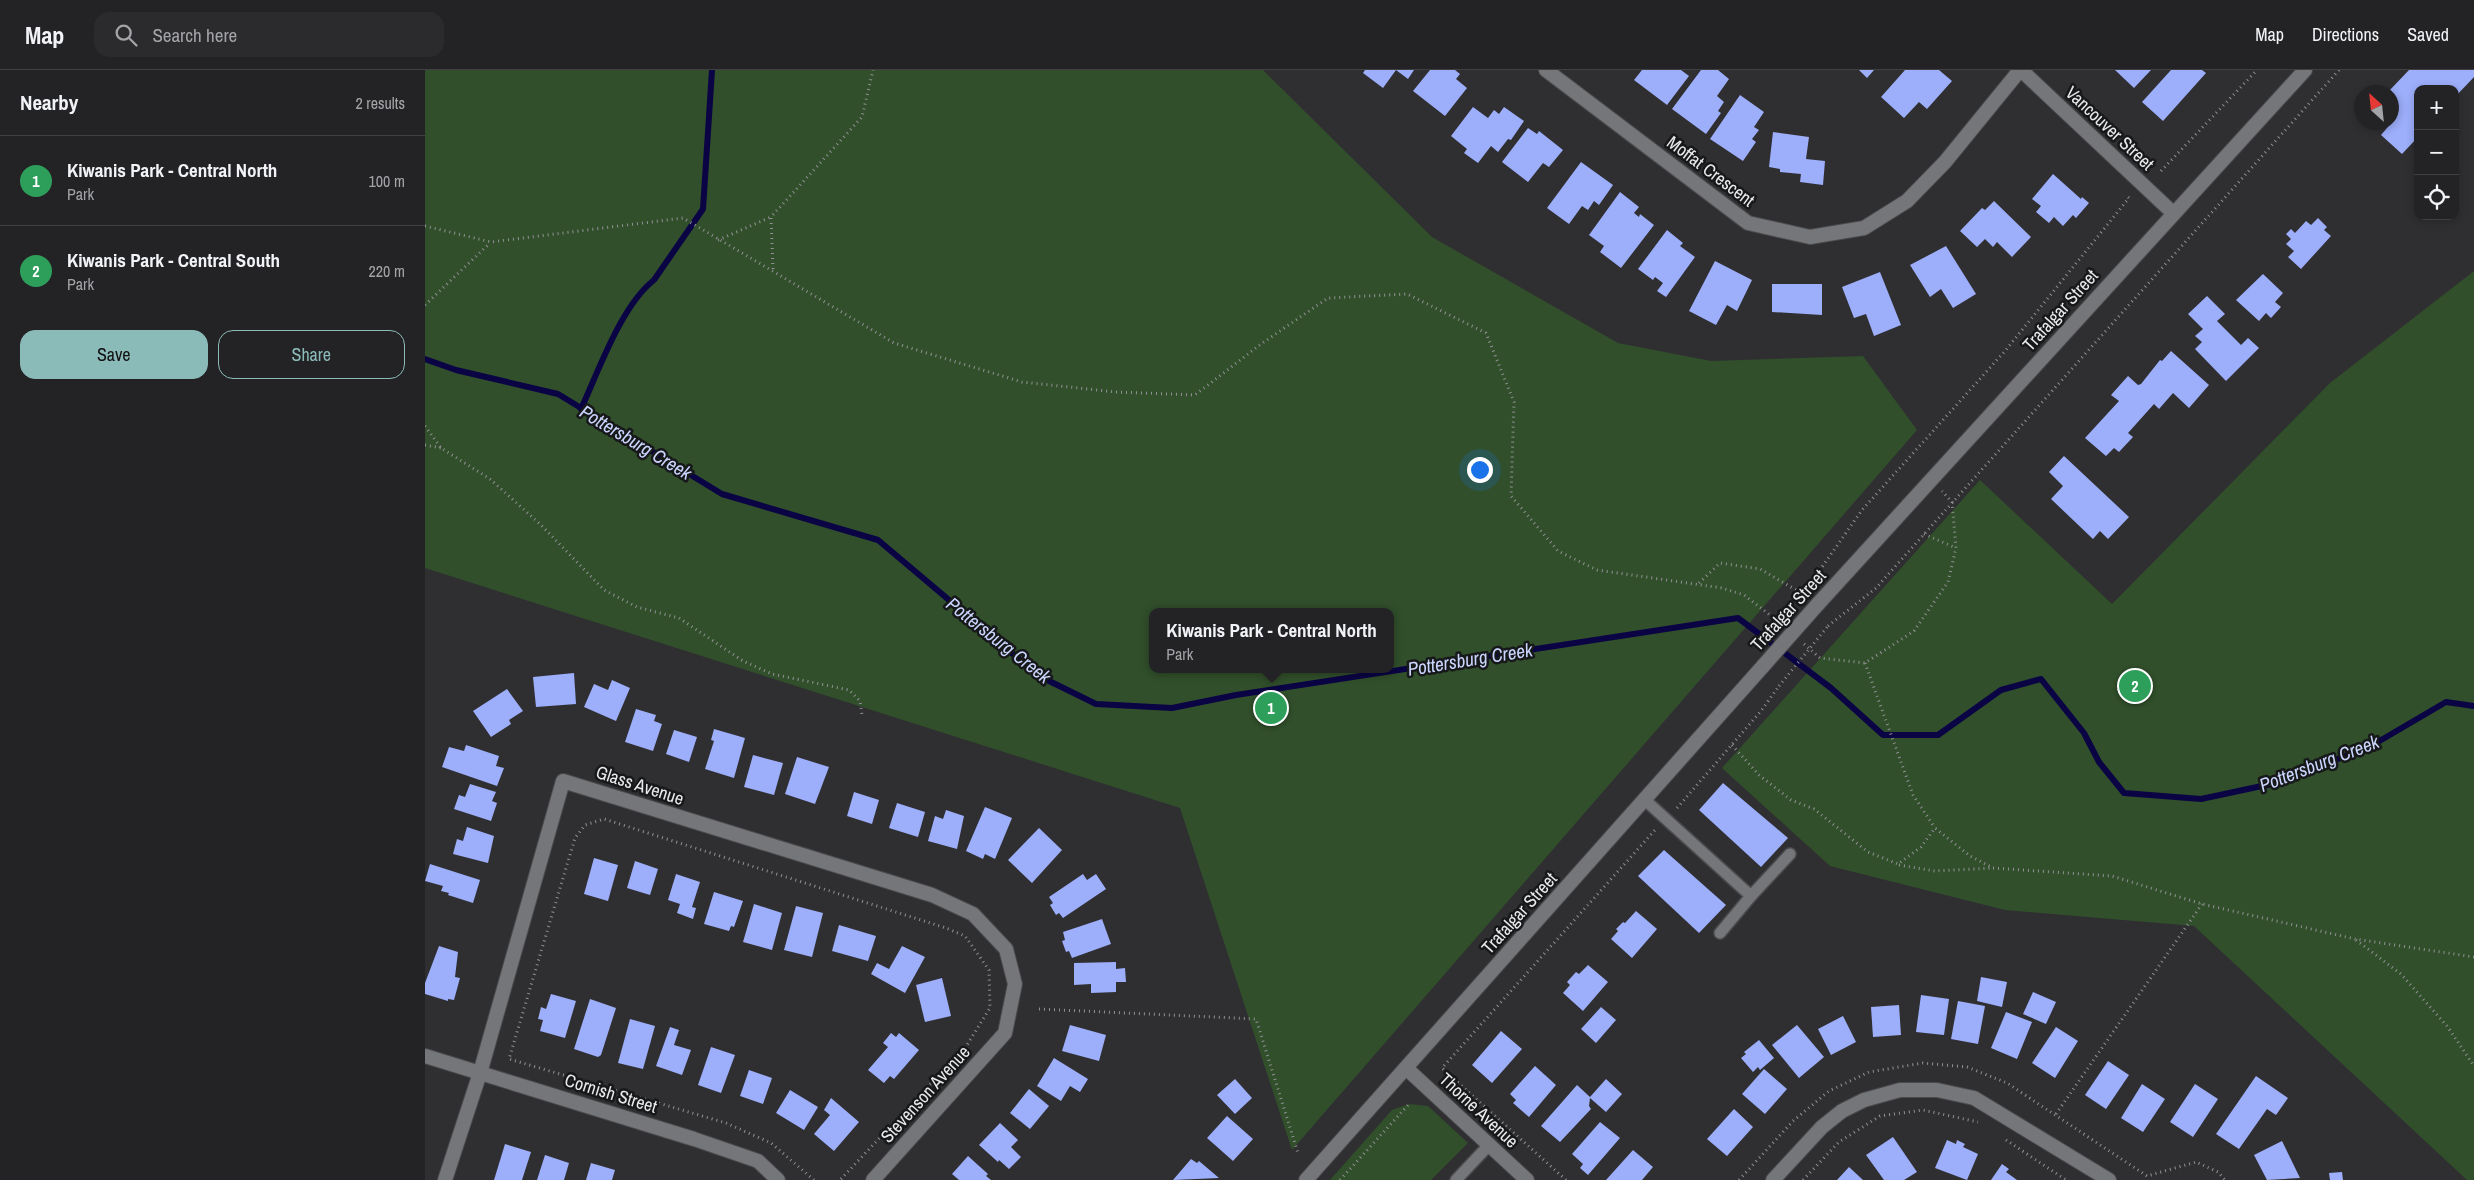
<!DOCTYPE html>
<html lang="en">
<head>
<meta charset="utf-8">
<style>
  body { margin:0; font-family:"Archivo Narrow",sans-serif; background:#2b2b2e; color:#f1f3f6 }
  .controls { position:absolute; right:15px; top:15px; display:grid; overflow:hidden; border-radius:10px; box-shadow:0 2px 8px #0003 }
  .controls button { width:45px; height:45px; display:grid; place-items:center; padding:0; border:0; border-bottom:1px solid #404043; background:#232326; color:#f1f3f6; font:25px sans-serif }
  .compass { position:absolute; left:1929px; top:15px; width:45px; height:45px; border-radius:50%; background:#232326; box-shadow:0 2px 8px #0003; rotate:333deg }
  .you { position:absolute; left:1054px; top:399px; width:18px; height:18px; margin:-12px; border:4px solid #fff; border-radius:50%; background:#1a73e8; box-shadow:0 0 0 8px #1a73e833 }
  .badge { display:grid; place-items:center; width:32px; height:32px; border-radius:50%; background:#8bbbb9; color:#fff; font-size:16px; font-weight:700 }
  .pin { position:absolute; translate:-50% -50%; border:2px solid #fff; box-shadow:0 1px 5px #0006 }
  .popup { position:absolute; left:724px; top:538px; width:245px; height:65px; box-sizing:border-box; display:grid; place-content:center; border-radius:10px; background:#232326; filter:drop-shadow(0 1px 4px #0005); font-size:16px; white-space:nowrap; color:#a3a4a7 }
  .popup b { font-size:19px; color:#f1f3f6 }
  .popup::after { content:''; position:absolute; left:50%; top:100%; margin-left:-10px; border:10px solid transparent; border-top-color:#232326 }
  .list { margin:0; padding:0; list-style:none }
  h2 { display:flex; justify-content:space-between; align-items:center; height:65px; margin:0; padding:0 20px; font-size:21px }
  h2 small { font-size:16px; font-weight:400; color:#a3a4a7 }
  .list li { display:grid; grid-template-columns:32px 1fr auto; gap:15px; align-items:center; box-sizing:border-box; height:90px; padding:0 20px; border-top:1px solid #404043 }
  .list b { display:block; font-size:19px; white-space:nowrap }
  .list p { margin:0; font-size:16px; white-space:nowrap; color:#a3a4a7 }
  .list em { font-size:16px; font-style:normal; color:#a3a4a7 }
  .actions { display:flex; gap:10px; padding:15px 20px }
  .actions a { flex:1; padding:11px 0; border:1px solid #8bbbb9; border-radius:15px; text-align:center; font-size:18px; color:#8bbbb9 }
  .actions .main { background:#8bbbb9; color:#111 }
  .icon { flex:none; width:28px; height:28px; fill:none; stroke:currentColor; stroke-width:2; stroke-linecap:round; stroke-linejoin:round }
  .map { position:relative; flex:none; width:2049px; height:1110px; overflow:hidden }
  header { display:flex; align-items:center; gap:30px; box-sizing:border-box; height:70px; padding:0 25px; background:#232326; border-bottom:1px solid #404043 }
  header strong { font-size:24px }
  nav { display:flex; gap:28px; margin-inline-start:auto; font-size:18px }
  .search { width:350px; height:45px; background:#2b2b2e; display:flex; align-items:center; gap:12px; box-sizing:border-box; padding:0 18px; border-radius:15px; color:#a3a4a7; font-size:19px }
  main { display:flex }
  aside { flex:1; background:#232326 }
  .map>svg:first-child { display:block }
  .green { fill:#314f2b; fill-rule:evenodd }
  .lines { fill:none; stroke-linecap:round; stroke-linejoin:round }
  .stream { stroke:#0a0444; stroke-width:6 }
  .building { fill:#9daefb }
  .service-casing { stroke:#4a4a4c; stroke-width:14 }
  .minor-casing { stroke:#4a4a4c; stroke-width:16 }
  .tertiary-casing { stroke:#4a4a4c; stroke-width:16 }
  .secondary-casing { stroke:#4a4a4c; stroke-width:16 }
  .path { stroke:#919193; stroke-width:3; stroke-dasharray:1 4; stroke-linecap:butt }
  .service { stroke:#757679; stroke-width:11 }
  .minor { stroke:#757679; stroke-width:14 }
  .tertiary { stroke:#757679; stroke-width:14 }
  .secondary { stroke:#757679; stroke-width:14 }
  .secondary-bridge-casing { stroke:#4a4a4c; stroke-width:16; stroke-linecap:butt }
  .path-bridge { stroke:#919193; stroke-width:3; stroke-dasharray:1 4; stroke-linecap:butt }
  .secondary-bridge { stroke:#757679; stroke-width:14 }
  .labels { text-anchor:middle; dominant-baseline:central; stroke-width:5; stroke-linejoin:round; paint-order:stroke }
  .street-label { font-size:18px; fill:#eaeaec; stroke:#171819 }
  .water-label { font-size:19px; font-style:italic; fill:#cbd6fe; stroke:#171819 }
</style>
</head>
<body>
<header>
<strong>Map</strong>
<div class="search"><svg class="icon" aria-label="search" viewBox="0 0 24 24"><circle cx="10" cy="10" r="6"/><path d="M15 15l6 6"/></svg>Search here</div>
<nav><a>Map</a><a>Directions</a><a>Saved</a></nav>
</header>
<main>
<aside>
<h2>Nearby<small>2 results</small></h2>
<ul class="list">
<li><span class="badge" style="background:#2e9e5b">1</span><div><b>Kiwanis Park - Central North</b><p>Park</p></div><em>100 m</em></li>
<li><span class="badge" style="background:#2e9e5b">2</span><div><b>Kiwanis Park - Central South</b><p>Park</p></div><em>220 m</em></li>
</ul>
<div class="actions"><a class="main">Save</a><a>Share</a></div>
</aside>
<div class="map">
<svg width="2049" height="1110" viewBox="0 0 2049 1110">
  <rect width="100%" height="100%" fill="#2f2f32"/>
  <g class="green">
    <path d="M0,0H838L1007,167L1193,273L1286,291L1438,286L1492,360L867,1080L755,738L0,498ZM727,542H965V599H727Z"/>
    <polygon points="2049,201 2049,1110 2042,1110 1769,856 1580,840 1405,796 1297,698 1555,410 1687,534 1905,313"/>
    <polygon points="984,1034 1003,1036 1043,1073 1006,1110 905,1110 967,1040"/>
  </g>
  <g class="lines">
    <g class="stream">
      <polyline points="0,289 31,300 133,324 297,424 453,470 614,606 671,634 747,638 811,625 1313,548 1406,618 1458,665 1513,665 1576,620 1616,609 1659,663 1674,692 1699,723 1776,729 1851,713 1946,676 2021,632 2049,636"/>
      <path d="M156,339C174,300 196,236 229,210L278,139L287,0"/>
    </g>
  </g>
  <g class="building">
    <polygon points="940,0 989,0 983,9 971,0 958,18 938,3"/>
    <polygon points="1005,0 1030,0 1035,4 1031,9 1042,18 1020,46 988,21"/>
    <polygon points="1217,0 1256,0 1264,6 1242,35 1209,10"/>
    <polygon points="1276,0 1293,0 1304,9 1292,26 1299,32 1293,41 1296,43 1281,64 1247,39"/>
    <polygon points="1434,0 1449,0 1442,8"/>
    <polygon points="1480,0 1514,0 1527,11 1502,39 1494,32 1479,48 1456,27"/>
    <polygon points="1690,0 1726,0 1709,18"/>
    <polygon points="1746,0 1777,0 1781,3 1738,51 1717,32"/>
    <polygon points="1984,0 2049,0 2049,7 2030,27 2030,19 1993,19 1993,67 1977,84 1956,65 1968,51 1966,22 1963,22"/>
    <polygon points="1315,25 1339,42 1329,57 1334,60 1327,69 1331,72 1318,91 1285,69"/>
    <polygon points="1048,37 1063,48 1069,40 1074,44 1079,37 1099,51 1086,70 1083,69 1073,82 1066,76 1053,93 1039,83 1042,79 1026,66"/>
    <polygon points="1103,58 1112,64 1114,61 1138,80 1124,97 1118,93 1103,112 1077,92"/>
    <polygon points="1348,62 1384,67 1381,89 1400,91 1398,115 1375,112 1376,104 1355,102 1355,99 1344,97"/>
    <polygon points="1156,92 1188,115 1174,135 1169,131 1163,140 1157,136 1144,154 1122,138"/>
    <polygon points="1628,104 1656,129 1657,127 1664,133 1651,148 1648,145 1638,156 1629,147 1624,153 1611,142 1616,136 1607,129"/>
    <polygon points="1195,122 1214,137 1209,143 1214,147 1215,144 1229,155 1196,198 1175,182 1179,176 1164,165"/>
    <polygon points="1569,131 1606,167 1587,187 1572,172 1568,177 1560,169 1552,177 1535,161 1557,138 1560,140"/>
    <polygon points="1893,148 1902,157 1899,160 1906,166 1876,199 1863,187 1869,181 1861,174 1866,169 1861,164 1866,159 1870,163 1881,151 1886,155"/>
    <polygon points="1242,160 1258,173 1255,176 1270,187 1241,227 1232,221 1238,213 1230,207 1228,210 1213,199"/>
    <polygon points="1521,176 1551,224 1528,238 1516,219 1505,227 1485,195"/>
    <polygon points="1290,191 1327,210 1312,241 1302,235 1291,255 1264,241"/>
    <polygon points="1455,202 1476,255 1449,266 1441,244 1429,248 1417,217"/>
    <polygon points="1838,204 1858,223 1850,232 1856,237 1846,248 1841,243 1834,251 1811,230"/>
    <polygon points="1347,214 1397,214 1397,245 1347,242"/>
    <polygon points="1782,226 1800,244 1792,251 1816,275 1823,268 1834,278 1801,311 1770,279 1777,272 1770,266 1778,259 1763,244"/>
    <polygon points="1746,281 1784,315 1764,338 1748,323 1734,339 1729,334 1703,363 1708,367 1694,382 1689,378 1681,386 1660,368 1694,331 1686,325 1703,306 1713,315 1716,314 1735,290 1737,291"/>
    <polygon points="1639,386 1704,447 1683,469 1675,461 1668,469 1626,429 1638,416 1624,402"/>
    <polygon points="149,603 151,634 111,637 108,607"/>
    <polygon points="187,610 205,618 191,651 159,637 169,614 183,620"/>
    <polygon points="82,619 98,641 84,650 86,654 66,667 48,641"/>
    <polygon points="211,639 231,645 229,651 237,654 228,681 200,672"/>
    <polygon points="289,659 320,668 309,708 280,699 289,671 286,670"/>
    <polygon points="249,660 272,667 264,692 241,684"/>
    <polygon points="41,675 74,686 71,696 79,698 72,716 17,697 24,677 39,681"/>
    <polygon points="328,685 358,693 349,725 319,717"/>
    <polygon points="372,687 404,697 390,734 360,724"/>
    <polygon points="1298,713 1363,768 1336,797 1274,740"/>
    <polygon points="45,714 71,722 67,731 72,733 66,751 29,739 34,725 40,727"/>
    <polygon points="429,722 454,730 447,754 422,746"/>
    <polygon points="472,733 500,742 493,767 464,758"/>
    <polygon points="560,737 587,748 570,789 560,784 558,789 541,781"/>
    <polygon points="521,740 539,746 532,779 503,771 510,746 518,749"/>
    <polygon points="42,757 69,766 63,793 28,784 32,769 38,771"/>
    <polygon points="614,758 637,780 607,813 583,790"/>
    <polygon points="1239,780 1301,835 1274,863 1213,806"/>
    <polygon points="169,788 193,795 183,831 159,824"/>
    <polygon points="210,791 233,799 225,825 202,818"/>
    <polygon points="5,794 55,810 48,833 23,825 24,823 16,821 18,816 0,811"/>
    <polygon points="251,804 275,812 267,837 271,838 268,849 252,843 255,834 243,830"/>
    <polygon points="658,804 662,810 671,804 681,819 638,848 634,843 631,845 625,835 628,833 624,827"/>
    <polygon points="289,822 318,831 309,857 306,856 304,861 279,854"/>
    <polygon points="329,834 357,843 347,880 318,872"/>
    <polygon points="371,836 398,843 387,887 359,880"/>
    <polygon points="1211,841 1232,859 1207,888 1186,869 1193,861 1191,859 1198,852 1200,853"/>
    <polygon points="677,849 686,874 647,888 644,881 641,882 637,871 640,870 638,862"/>
    <polygon points="414,855 451,866 443,891 407,881"/>
    <polygon points="14,876 33,882 30,907 35,908 29,930 23,929 23,931 0,924 0,913"/>
    <polygon points="477,876 500,887 480,923 446,904 452,893 464,899"/>
    <polygon points="691,892 691,899 700,898 701,912 691,912 691,922 666,923 666,914 649,915 649,893"/>
    <polygon points="1163,895 1183,912 1158,941 1138,923 1145,915 1142,912 1151,902 1154,904"/>
    <polygon points="1556,907 1582,912 1577,937 1552,931"/>
    <polygon points="517,908 526,946 500,952 491,915"/>
    <polygon points="1608,922 1631,932 1621,954 1598,944"/>
    <polygon points="126,924 151,931 140,968 115,961 118,950 113,949 116,937 121,939"/>
    <polygon points="1496,925 1524,929 1519,965 1491,962"/>
    <polygon points="165,929 191,938 176,985 173,987 149,979"/>
    <polygon points="1533,931 1560,936 1553,974 1526,969"/>
    <polygon points="1474,935 1476,965 1448,967 1446,937"/>
    <polygon points="1176,937 1191,950 1171,973 1156,959"/>
    <polygon points="1581,942 1607,952 1592,989 1566,978"/>
    <polygon points="1418,946 1431,972 1406,985 1393,959"/>
    <polygon points="205,949 230,956 218,999 193,993"/>
    <polygon points="645,955 681,965 674,991 637,981"/>
    <polygon points="1372,955 1399,987 1374,1008 1347,975"/>
    <polygon points="245,957 254,960 249,975 266,980 257,1005 231,996"/>
    <polygon points="1631,957 1653,971 1630,1008 1607,993"/>
    <polygon points="1076,961 1097,979 1067,1013 1047,995"/>
    <polygon points="466,963 471,967 474,963 494,980 469,1009 465,1006 459,1013 443,1000 463,977 458,973"/>
    <polygon points="1334,970 1349,988 1335,1000 1333,997 1328,1002 1316,988 1321,984 1319,982"/>
    <polygon points="286,977 310,985 296,1023 273,1015"/>
    <polygon points="629,988 663,1009 655,1022 645,1016 636,1031 612,1016"/>
    <polygon points="1683,991 1704,1005 1681,1039 1660,1025"/>
    <polygon points="1110,996 1131,1015 1104,1047 1088,1033 1091,1030 1085,1024"/>
    <polygon points="1339,999 1362,1019 1340,1044 1317,1024"/>
    <polygon points="324,1000 347,1008 338,1034 315,1026"/>
    <polygon points="1831,1006 1863,1028 1851,1045 1842,1039 1814,1079 1791,1064"/>
    <polygon points="810,1009 827,1028 810,1044 792,1025"/>
    <polygon points="1181,1009 1197,1024 1181,1042 1165,1028 1164,1036 1166,1039 1135,1072 1116,1056 1152,1015 1165,1027"/>
    <polygon points="1717,1014 1740,1029 1718,1062 1696,1048"/>
    <polygon points="1770,1014 1793,1029 1768,1067 1745,1052"/>
    <polygon points="604,1019 624,1036 605,1059 585,1043"/>
    <polygon points="365,1020 393,1037 379,1060 351,1043"/>
    <polygon points="406,1028 434,1052 409,1081 389,1064 405,1045 399,1040"/>
    <polygon points="1309,1039 1328,1057 1302,1086 1282,1069"/>
    <polygon points="802,1046 828,1069 808,1091 782,1068"/>
    <polygon points="1175,1052 1195,1068 1163,1105 1155,1098 1158,1094 1147,1084"/>
    <polygon points="575,1053 593,1070 586,1077 596,1087 584,1099 574,1090 573,1092 554,1075"/>
    <polygon points="1468,1067 1492,1102 1479,1110 1459,1110 1441,1085"/>
    <polygon points="1522,1070 1531,1074 1532,1070 1540,1074 1538,1077 1553,1084 1542,1110 1510,1098"/>
    <polygon points="1857,1071 1875,1108 1842,1110 1829,1085"/>
    <polygon points="80,1074 106,1082 97,1110 69,1110"/>
    <polygon points="1208,1080 1228,1097 1217,1110 1181,1110"/>
    <polygon points="120,1085 144,1093 139,1110 112,1110"/>
    <polygon points="543,1086 563,1104 561,1106 566,1110 534,1110 527,1104"/>
    <polygon points="766,1089 772,1093 774,1091 794,1108 748,1110"/>
    <polygon points="166,1093 190,1100 187,1110 161,1110"/>
    <polygon points="1577,1094 1584,1099 1581,1102 1592,1110 1566,1110"/>
    <polygon points="1424,1097 1438,1110 1412,1110"/>
    <polygon points="1917,1102 1918,1110 1905,1110 1904,1103"/>
  </g>
  <g class="lines">
    <g class="service-casing">
      <g id="service">
        <polyline points="1220,730 1326,826 1365,784"/>
        <polyline points="1295,863 1326,826"/>
        <polyline points="1031,1110 1064,1075"/>
      </g>
    </g>
    <g class="minor-casing">
      <g id="minor">
        <polyline points="1121,0 1323,153 1385,167 1439,158 1482,131 1520,92 1595,0"/>
        <polyline points="0,986 269,1069 333,1091 353,1110"/>
        <polyline points="981,998 1102,1110"/>
        <polyline points="20,1110 55,1003 138,711 507,825 548,844 581,879 590,914 580,963 448,1110"/>
        <polyline points="1348,1110 1397,1057 1417,1041 1439,1030 1475,1020 1512,1020 1549,1028 1684,1110"/>
      </g>
    </g>
    <g class="tertiary-casing">
      <polyline id="tertiary" points="1596,0 1748,143"/>
    </g>
    <g class="secondary-casing">
      <g id="secondary">
        <polyline points="1393,534 1880,0"/>
        <polyline points="881,1110 1339,595"/>
      </g>
    </g>
    <g class="path">
      <polyline points="1736,101 1832,0"/>
      <polyline points="0,156 66,172 258,148 469,273 597,312 691,322 770,325 836,274 903,228 982,224 1061,263 1089,332 1086,426 1133,481 1172,500 1297,518 1319,525 1354,552"/>
      <polyline points="293,170 346,147"/>
      <polyline points="348,199 346,147 437,47 448,0"/>
      <polyline points="0,235 65,173"/>
      <polyline points="0,356 16,378 65,409 116,455 179,520 212,537 254,548 318,591 347,604 424,620 435,631 437,645"/>
      <polyline points="0,375 16,378"/>
      <polyline points="1499,464 1531,478"/>
      <polyline points="1274,513 1295,493 1335,499 1378,524 1379,522"/>
      <polyline points="1383,517 1437,440 1580,281 1704,128 1702,126"/>
      <polyline points="1403,556 1451,518 1914,0"/>
      <polyline points="1379,574 1395,588 1440,593 1489,561 1523,512 1531,478 1527,432 1517,421"/>
      <polyline points="1440,593 1488,725 1510,758"/>
      <polyline points="1307,675 1334,705 1366,730 1389,739 1443,782 1473,794 1496,777 1510,758 1545,786 1568,798 1687,806 1777,834 1930,869 2049,887"/>
      <polyline points="1252,738 1336,641 1354,616"/>
      <polyline points="1474,795 1510,801 1567,798"/>
      <polyline points="1931,870 1976,904 2022,956 2049,996"/>
      <polyline points="614,939 831,949 873,1083"/>
      <polyline points="1631,1044 1777,834"/>
      <polyline points="1581,1070 1641,1110"/>
      <polyline points="389,1110 346,1073 301,1053 84,989 150,768 160,755 179,749 521,858 540,866 564,900 565,938 542,975 415,1110"/>
      <polyline points="915,1110 984,1034"/>
      <polyline points="1141,1110 1017,998 1230,760"/>
      <polyline points="1314,1110 1368,1051 1404,1021 1444,1002 1498,993 1542,997 1582,1013 1722,1106 1771,1092 1793,1102 1800,1110"/>
      <polyline points="1378,1110 1414,1072 1455,1046 1498,1040 1553,1052"/>
    </g>
    <use href="#service" class="service"/>
    <use href="#minor" class="minor"/>
    <use href="#tertiary" class="tertiary"/>
    <use href="#secondary" class="secondary"/>
    <g class="secondary-bridge-casing">
      <polyline id="secondary-bridge" points="1339,595 1393,534"/>
    </g>
    <polyline class="path-bridge" points="1354,616 1403,556"/>
    <use href="#secondary-bridge" class="secondary-bridge"/>
  </g>
  <g class="labels">
    <g class="street-label">
      <text transform="translate(1685 58) rotate(43)">Vancouver Street</text>
      <text transform="translate(1286 101) rotate(37)">Moffat Crescent</text>
      <text transform="translate(1635 240) rotate(-48)">Trafalgar Street</text>
      <text transform="translate(1363 540) rotate(-48)">Trafalgar Street</text>
      <text transform="translate(215 715) rotate(18)">Glass Avenue</text>
      <text transform="translate(1094 843) rotate(-48)">Trafalgar Street</text>
      <text transform="translate(186 1023) rotate(17)">Cornish Street</text>
      <text transform="translate(500 1024) rotate(-48)">Stevenson Avenue</text>
      <text transform="translate(1054 1040) rotate(43)">Thorne Avenue</text>
    </g>
    <g class="water-label">
      <text transform="translate(211 372) rotate(31)">Pottersburg Creek</text>
      <text transform="translate(574 570) rotate(38)">Pottersburg Creek</text>
      <text transform="translate(1045 589) rotate(-9)">Pottersburg Creek</text>
      <text transform="translate(1894 693) rotate(-21)">Pottersburg Creek</text>
    </g>
  </g>
</svg>
<div class="controls">
<button>+</button>
<button>−</button>
<button><svg class="icon" aria-label="locate" viewBox="0 0 24 24"><circle cx="12" cy="12" r="6"/><path d="M12 2v4M12 18v4M2 12h4M18 12h4"/></svg></button>
</div>
<svg class="compass" viewBox="-18 -18 36 36"><path d="M0-13l5 13h-10z" fill="#e53935"/><path d="M0 13l5-13h-10z" fill="#a3a4a7"/></svg>
<div class="you"></div>
<div class="pin badge" style="left:846px;top:638px;background:#2e9e5b">1</div>
<div class="popup"><b>Kiwanis Park - Central North</b>Park</div>
<div class="pin badge" style="left:1710px;top:616px;background:#2e9e5b">2</div>
</div>
</main>
</body>
</html>
